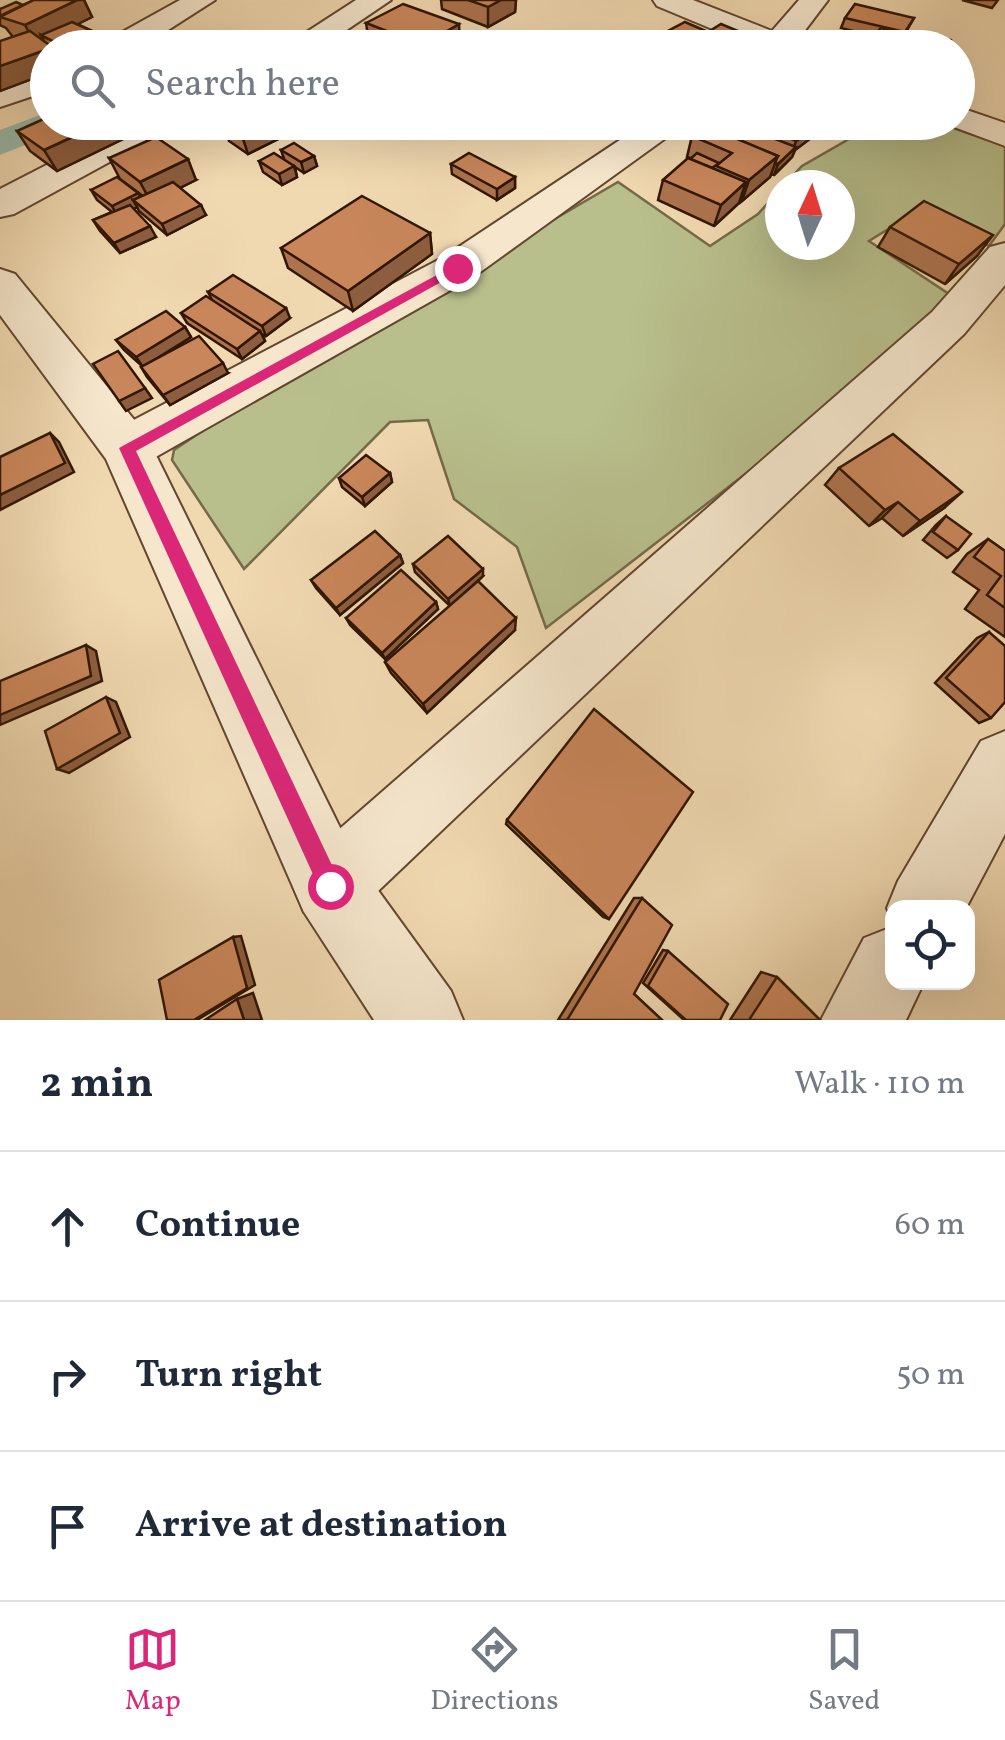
<!DOCTYPE html>
<html lang="en">
<head>
<meta charset="utf-8">
<style>
  body { margin:0; font-family:Vollkorn,serif; background:#f2f2f3; color:#1f2937 }
  .controls { position:absolute; right:30px; bottom:30px; display:grid; overflow:hidden; border-radius:20px; box-shadow:0 10px 40px #0002 }
  .controls button { width:90px; height:90px; display:grid; place-items:center; padding:0; border:0; border-bottom:2px solid #e0e1e3; background:#fff; color:#1f2937; font:50px sans-serif }
  .compass { position:absolute; left:765px; top:170px; width:90px; height:90px; border-radius:50%; background:#fff; box-shadow:0 10px 40px #0002; rotate:4deg }
  .stop { position:absolute; width:30px; height:30px; margin:-22px; border:8px solid #db2777; border-radius:50%; background:#fff }
  .stop.end { background:#db2777; border-color:#fff; box-shadow:0 2px 10px #0008 }
  .list { margin:0; padding:0; list-style:none }
  h2 { display:flex; justify-content:space-between; align-items:center; height:130px; margin:0; padding:0 40px; font-size:42px }
  h2 small { font-size:32px; font-weight:400; color:#747a83 }
  .list li { display:grid; grid-template-columns:65px 1fr auto; gap:30px; align-items:center; box-sizing:border-box; height:150px; padding:0 40px; border-top:2px solid #e0e1e3 }
  .list b { display:block; font-size:38px; white-space:nowrap }
  .list em { font-size:32px; font-style:normal; color:#747a83 }
  .icon { flex:none; width:55px; height:55px; fill:none; stroke:currentColor; stroke-width:2; stroke-linecap:round; stroke-linejoin:round }
  .map { position:relative; flex:none; width:1005px; height:1020px; overflow:hidden }
  .search { position:absolute; background:#fff; box-shadow:0 10px 40px #0002; left:30px; right:30px; top:30px; height:110px; display:flex; align-items:center; gap:25px; box-sizing:border-box; padding:0 35px; border-radius:55px; color:#747a83; font-size:38px }
  .sheet { height:580px; background:#fff }
  nav { display:flex; justify-content:space-around; align-items:center; box-sizing:border-box; height:140px; border-top:2px solid #e0e1e3; background:#fff; font-size:28px; color:#747a83 }
  nav a { display:grid; justify-items:center; gap:5px }
  nav .on { color:#db2777 }
  .map>svg:first-child { display:block }
  .green { fill:#b8bf8c; stroke:#756a48; stroke-width:2.5 }
  .lines { fill:none; stroke-linecap:round; stroke-linejoin:round }
  .canal { fill:#9ab9ac; fill-rule:evenodd }
  .minor-casing { stroke:#62462e; stroke-width:4 }
  .tertiary-casing { stroke:#62462e; stroke-width:4 }
  .minor { fill:#f5e6cc; fill-rule:evenodd }
  .tertiary { fill:#f5e6cc; fill-rule:evenodd }
  .wall { fill:#ac734d; stroke:#321603; stroke-width:2.5 }
  .shaded-wall { fill:#8c5e3f; stroke:#321603; stroke-width:2.5 }
  .building { fill:#c8865a; stroke:#321603; stroke-width:2.5 }
  .route { fill:#db2777 }
</style>
</head>
<body>
<div class="map">
<svg width="1005" height="1020" viewBox="0 0 1005 1020">
  <rect width="100%" height="100%" fill="#f0d8b0"/>
  <filter id="stains"><feTurbulence type="fractalNoise" baseFrequency=".002" numOctaves="4"/><feColorMatrix values="0 0 0 0 .2 0 0 0 0 .09 0 0 0 0 .02 0 0 0 .5 -.17"/></filter>
  <radialGradient id="worn" r=".72"><stop offset=".6" stop-color="#630" stop-opacity="0"/><stop offset="1" stop-color="#630" stop-opacity=".3"/></radialGradient>
  <polygon class="green" points="936,122 1005,146 1005,224 989,246 911,215 869,241 952,296 841,400 546,628 517,547 454,499 428,420 390,422 244,569 172,460 174,450 274,383 618,182 710,246 758,214 780,190 780,245 840,245 840,185 784,185 802,166 877,123"/>
  <g class="lines">
    <polygon class="canal" points="48,112 48,122 68,122 63,130 0,155 0,130"/>
    <g class="minor-casing">
      <g id="minor">
        <polygon points="180,0 215,0 140,48 102,48 106,41"/>
        <polygon points="356,0 391,0 320,48 282,48"/>
        <polygon points="653,0 693,0 772,31 799,0 828,0 797,41 802,48 758,48 657,6"/>
        <polygon points="48,69 48,91 0,107 0,85"/>
        <polygon points="958,107 1005,123 1005,146 946,124 958,122"/>
        <polygon points="130,122 175,122 170,129 14,214 0,217 0,189"/>
        <polygon points="647,122 688,122 472,278 145,463 127,469 109,463 101,448 109,433 442,258"/>
        <polygon points="1005,243 1005,285 964,334 356,912 330,923 304,912 293,886 304,860 932,312 990,247"/>
        <polygon points="1005,731 1005,834 966,908 892,908 892,921 887,908 898,881 981,741"/>
        <polygon points="892,927 892,982 924,982 906,1020 821,1020 864,938"/>
      </g>
    </g>
    <g class="tertiary-casing">
      <polygon id="tertiary" points="0,269 15,274 145,433 356,860 451,991 463,1020 374,1020 304,912 106,459 0,315"/>
    </g>
    <use href="#minor" class="minor"/>
    <use href="#tertiary" class="tertiary"/>
  </g>
  <g class="wall">
    <polygon points="34,0 84,0 92,17 77,24 103,36 108,46 105,48 48,48 48,73 0,91 13,37 6,28 0,25 0,9 23,5"/>
    <polygon points="441,0 516,0 515,12 488,27 442,9"/>
    <polygon points="962,0 998,0 992,8"/>
    <polygon points="845,18 914,18 905,34 950,48 862,48 873,36 841,28"/>
    <polygon points="366,23 460,44 454,48 380,48 369,43"/>
    <polygon points="666,32 708,32 757,39 754,48 663,48"/>
    <polygon points="222,122 284,122 288,134 248,154 229,141"/>
    <polygon points="619,122 651,122 635,130"/>
    <polygon points="769,122 861,122 849,134 829,126 817,136 813,134 811,138 795,150 792,157 774,175 771,174 770,177 742,201 740,200 739,203 714,226 658,200 663,180 690,158 687,157 692,136 722,133 761,133 764,126"/>
    <polygon points="17,131 121,140 57,171 30,151"/>
    <polygon points="281,150 314,156 317,166 304,173 295,167 297,177 282,185 263,172 259,161 284,159"/>
    <polygon points="109,158 196,180 180,188 206,215 167,235 139,211 137,207 134,209 156,237 120,253 100,231 93,220 112,212 97,200 91,190 138,193 140,197 143,196 120,179"/>
    <polygon points="451,164 515,177 515,188 497,200 452,174"/>
    <polygon points="890,227 977,256 945,284 878,247"/>
    <polygon points="430,233 432,254 353,311 288,268 281,248"/>
    <polygon points="208,292 290,318 266,336 262,334 265,341 242,359 187,323 181,313 212,300"/>
    <polygon points="185,327 191,337 157,358 228,373 170,405 147,377 141,367 142,366 124,350 116,340"/>
    <polygon points="839,468 944,508 903,536 882,518 869,526 825,485"/>
    <polygon points="390,473 392,482 365,506 342,487 339,478"/>
    <polygon points="946,516 958,550 947,558 923,540 936,525"/>
    <polygon points="988,539 1005,551 1005,637 965,609 979,590 953,572 967,554"/>
    <polygon points="400,555 403,563 340,615 316,588 311,580"/>
    <polygon points="413,564 483,576 478,581 515,630 427,713 391,673 385,662 450,606 415,572"/>
    <polygon points="436,602 438,609 385,659 350,625 346,618"/>
    <polygon points="989,632 991,718 979,723 935,683 977,638"/>
    <polygon points="507,820 609,919 603,917 506,824"/>
    <polygon points="634,898 642,898 634,994 662,1020 558,1020"/>
    <polygon points="663,950 668,951 720,1020 684,1020 643,983"/>
    <polygon points="761,972 777,977 820,1020 730,1020"/>
  </g>
  <g class="shaded-wall">
    <polygon points="77,0 84,0 92,17 48,39 41,35 44,41 36,45 25,25"/>
    <polygon points="501,0 516,0 515,12 488,27 488,7"/>
    <polygon points="459,24 460,44 454,48 423,48 423,45"/>
    <polygon points="103,36 108,46 105,48 77,48"/>
    <polygon points="757,39 754,48 742,48"/>
    <polygon points="48,49 48,73 0,91 0,66"/>
    <polygon points="105,122 112,122 121,140 57,171 44,150"/>
    <polygon points="126,122 138,122 129,128"/>
    <polygon points="263,122 284,122 288,134 248,154 241,133"/>
    <polygon points="636,122 651,122 635,130"/>
    <polygon points="826,122 830,122 828,129 817,136 821,125"/>
    <polygon points="861,122 849,134 854,123"/>
    <polygon points="816,128 811,138 795,150 792,157 774,175 778,164 793,150 796,141"/>
    <polygon points="314,156 317,166 304,173 301,162"/>
    <polygon points="778,156 770,177 742,201 749,180"/>
    <polygon points="188,159 196,180 151,202 140,182"/>
    <polygon points="294,166 297,177 282,185 279,174"/>
    <polygon points="515,177 515,188 497,200 497,189"/>
    <polygon points="746,182 739,203 714,226 721,205"/>
    <polygon points="138,193 144,204 133,200 137,207 118,217 112,206"/>
    <polygon points="201,205 206,215 167,235 162,224"/>
    <polygon points="150,226 156,237 120,253 114,243"/>
    <polygon points="430,233 432,254 353,311 348,291"/>
    <polygon points="993,235 977,256 945,284 959,264"/>
    <polygon points="286,308 290,318 266,336 262,326"/>
    <polygon points="185,327 191,337 143,367 136,357"/>
    <polygon points="260,331 265,341 242,359 237,349"/>
    <polygon points="223,363 228,373 170,405 163,395"/>
    <polygon points="145,388 152,398 126,411 119,401"/>
    <polygon points="50,433 59,442 74,472 0,510 0,495"/>
    <polygon points="390,473 392,482 365,506 362,497"/>
    <polygon points="962,492 944,508 903,536 920,521"/>
    <polygon points="898,502 882,518 869,526 885,510"/>
    <polygon points="400,555 403,563 340,615 336,608"/>
    <polygon points="483,569 483,576 450,606 448,599"/>
    <polygon points="436,602 438,609 385,659 382,653"/>
    <polygon points="516,618 515,630 427,713 423,704"/>
    <polygon points="86,645 96,651 102,681 0,725 0,715"/>
    <polygon points="106,697 116,702 130,737 69,773 57,769"/>
    <polygon points="241,936 255,985 197,1020 194,1020 233,937"/>
    <polygon points="253,993 262,1020 244,1020 237,999"/>
  </g>
  <g class="building">
    <polygon points="34,0 77,0 25,25 0,17"/>
    <polygon points="468,0 501,0 488,7"/>
    <polygon points="16,2 23,5 0,16 0,9"/>
    <polygon points="403,4 459,24 423,45 366,23"/>
    <polygon points="855,4 914,18 905,32 845,18"/>
    <polygon points="72,22 103,36 77,48 67,48 41,35"/>
    <polygon points="685,22 708,32 721,24 757,39 742,48 702,48 666,32"/>
    <polygon points="881,28 921,39 914,48 862,48"/>
    <polygon points="30,31 52,47 48,48 48,49 0,66 0,41"/>
    <polygon points="343,35 373,48 318,48"/>
    <polygon points="922,35 951,40 950,48 919,48"/>
    <polygon points="48,117 48,122 105,122 44,150 17,131"/>
    <polygon points="225,122 263,122 241,133"/>
    <polygon points="769,122 805,122 816,128 796,141 764,126"/>
    <polygon points="734,123 796,147 778,164 775,163 778,156 722,133"/>
    <polygon points="706,126 778,156 749,180 716,166 732,153 692,136"/>
    <polygon points="156,137 188,159 140,182 109,158"/>
    <polygon points="294,143 314,156 301,162 281,150"/>
    <polygon points="274,153 294,166 279,174 259,161"/>
    <polygon points="469,153 515,177 497,189 451,164"/>
    <polygon points="697,153 719,163 712,168 690,159"/>
    <polygon points="688,158 746,182 721,205 663,180"/>
    <polygon points="117,177 138,193 112,206 91,190"/>
    <polygon points="173,182 201,205 162,224 133,200"/>
    <polygon points="362,196 430,233 348,291 281,248"/>
    <polygon points="924,201 993,235 959,264 890,227"/>
    <polygon points="130,205 150,226 114,243 93,220"/>
    <polygon points="233,275 286,308 262,326 208,292"/>
    <polygon points="206,296 260,331 237,349 181,313"/>
    <polygon points="166,311 185,327 136,357 116,340"/>
    <polygon points="199,336 223,363 163,395 141,367"/>
    <polygon points="118,351 145,388 119,401 93,364"/>
    <polygon points="50,433 65,463 0,495 0,457"/>
    <polygon points="893,434 962,492 920,521 898,502 885,510 839,468"/>
    <polygon points="366,455 390,473 362,497 339,478"/>
    <polygon points="946,516 971,534 958,550 933,532"/>
    <polygon points="375,531 400,555 336,608 311,580"/>
    <polygon points="448,536 483,569 448,599 413,564"/>
    <polygon points="988,539 1005,551 1005,608 987,595 1001,576 974,557"/>
    <polygon points="401,570 436,602 382,653 346,618"/>
    <polygon points="478,581 516,618 423,704 385,662"/>
    <polygon points="989,632 1005,646 1005,702 991,718 946,678"/>
    <polygon points="86,645 91,676 0,715 0,681"/>
    <polygon points="106,697 120,733 57,769 45,731"/>
    <polygon points="594,709 693,792 609,919 507,820"/>
    <polygon points="642,898 672,925 634,994 662,1020 567,1020"/>
    <polygon points="233,937 247,988 194,1020 167,1020 159,980"/>
    <polygon points="668,951 728,1004 720,1020 686,1020 648,986"/>
    <polygon points="777,977 820,1020 749,1020"/>
    <polygon points="237,999 244,1020 205,1020"/>
  </g>
  <polygon class="route" points="457,264 461,265 461,271 136,451 338,878 341,886 338,894 330,897 322,894 119,448"/>
  <rect width="100%" height="100%" filter="url(#stains)"/>
  <rect width="100%" height="100%" fill="url(#worn)"/>
</svg>
<div class="controls">
<button><svg class="icon" aria-label="locate" viewBox="0 0 24 24"><circle cx="12" cy="12" r="6"/><path d="M12 2v4M12 18v4M2 12h4M18 12h4"/></svg></button>
</div>
<svg class="compass" viewBox="-18 -18 36 36"><path d="M0-13l5 13h-10z" fill="#e53935"/><path d="M0 13l5-13h-10z" fill="#747a83"/></svg>
<div class="stop" style="left:330px;top:886px"></div>
<div class="stop end" style="left:457px;top:268px"></div>
<div class="search"><svg class="icon" aria-label="search" viewBox="0 0 24 24"><circle cx="10" cy="10" r="6"/><path d="M15 15l6 6"/></svg>Search here</div>
</div>
<section class="sheet">
<h2>2 min<small>Walk · 110 m</small></h2>
<ul class="list">
<li><svg class="icon" aria-label="ahead" viewBox="0 0 24 24"><path d="M12 20V5M6 11l6-6 6 6"/></svg><div><b>Continue</b></div><em>60 m</em></li>
<li><svg class="icon" aria-label="right" viewBox="0 0 24 24"><path d="M7 20v-9h11M14 6l5 5-5 5"/></svg><div><b>Turn right</b></div><em>50 m</em></li>
<li><svg class="icon" aria-label="arrive" viewBox="0 0 24 24"><path d="M6 21V4h12l-3 4 3 4H6"/></svg><div><b>Arrive at destination</b></div></li>
</ul>
</section>
<nav>
<a class="on"><svg class="icon" aria-label="map" viewBox="0 0 24 24"><path d="M3 6l6-2 6 2 6-2v14l-6 2-6-2-6 2zM9 4v14M15 6v14"/></svg>Map</a>
<a><svg class="icon" aria-label="directions" viewBox="0 0 24 24"><path d="M12 3l9 9-9 9-9-9zM9 14v-3h6M13 9l2 2-2 2"/></svg>Directions</a>
<a><svg class="icon" aria-label="saved" viewBox="0 0 24 24"><path d="M7 4h10v16l-5-4-5 4z"/></svg>Saved</a>
</nav>
</body>
</html>
